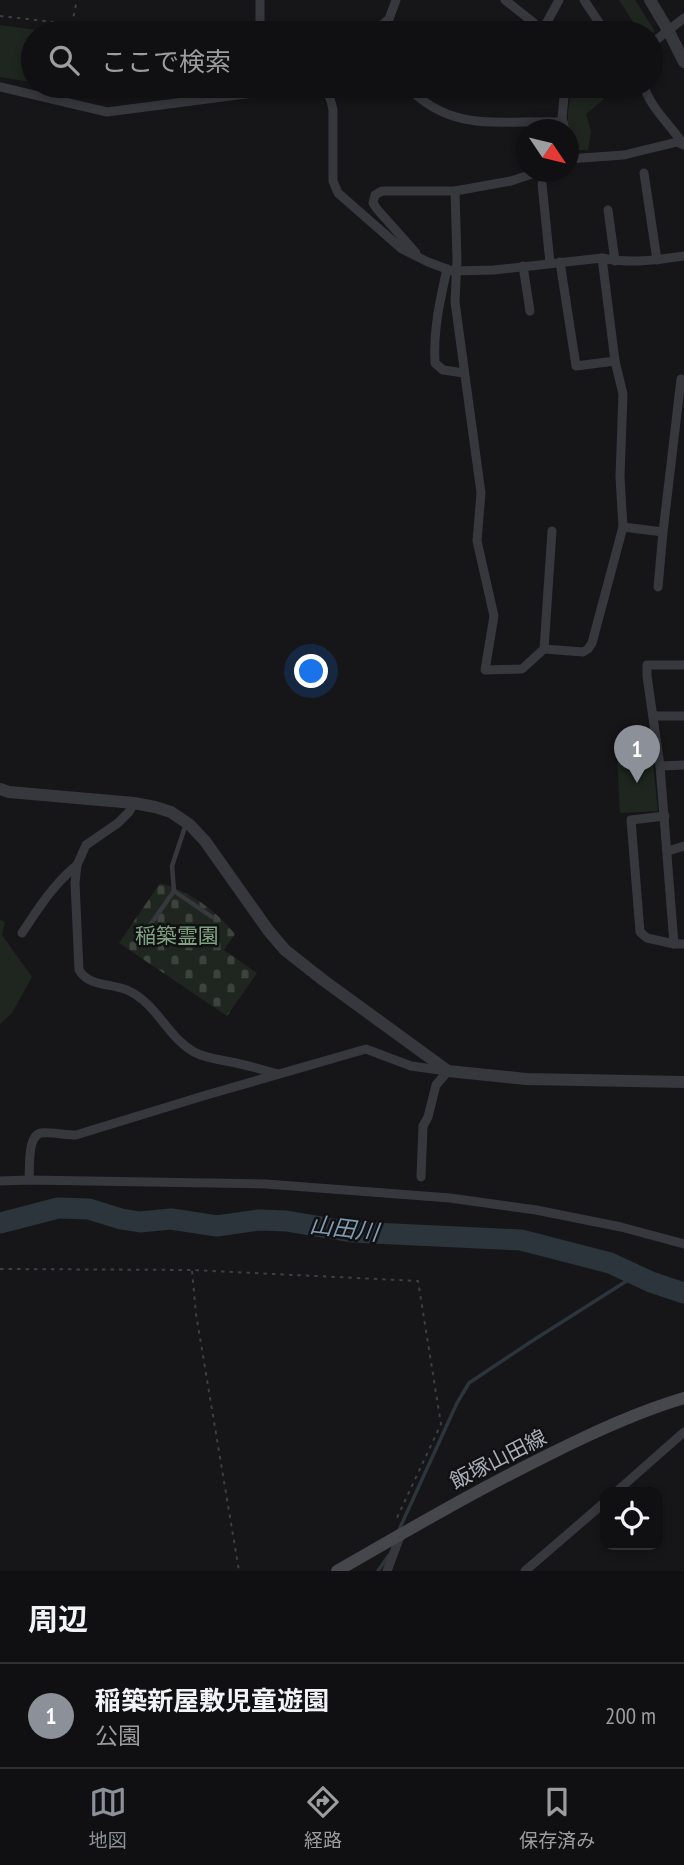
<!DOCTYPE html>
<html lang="ja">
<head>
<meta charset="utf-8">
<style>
  body { margin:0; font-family:"PT Sans Narrow","Noto Sans JP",sans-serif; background:#1e1e20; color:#f1f3f6 }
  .controls { position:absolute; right:21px; bottom:21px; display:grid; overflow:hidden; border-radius:14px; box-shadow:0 4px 10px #0003 }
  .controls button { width:63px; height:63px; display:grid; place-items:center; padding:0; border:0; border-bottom:2px solid #303032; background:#101012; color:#f1f3f6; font:35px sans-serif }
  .compass { position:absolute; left:516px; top:119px; width:63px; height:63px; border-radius:50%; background:#101012; box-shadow:0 4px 10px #0003; rotate:125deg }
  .you { position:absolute; left:312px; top:672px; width:24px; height:24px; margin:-18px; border:5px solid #fff; border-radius:50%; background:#1a73e8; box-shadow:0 0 0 10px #1a73e833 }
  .badge { display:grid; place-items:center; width:46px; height:46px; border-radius:50%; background:#8c9099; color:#fff; font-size:23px; font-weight:700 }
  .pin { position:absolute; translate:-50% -58px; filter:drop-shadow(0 2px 4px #0008) }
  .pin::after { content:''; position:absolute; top:37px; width:24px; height:21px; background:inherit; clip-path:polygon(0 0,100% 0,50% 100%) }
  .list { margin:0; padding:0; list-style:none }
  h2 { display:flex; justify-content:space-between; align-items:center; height:91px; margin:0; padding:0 28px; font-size:30px }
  h2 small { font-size:23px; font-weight:400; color:#9c9d9f }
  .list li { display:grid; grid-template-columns:46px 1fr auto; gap:21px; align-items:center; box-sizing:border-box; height:105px; padding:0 28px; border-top:2px solid #303032 }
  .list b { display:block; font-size:26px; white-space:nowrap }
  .list p { margin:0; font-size:23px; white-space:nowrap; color:#9c9d9f }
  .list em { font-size:23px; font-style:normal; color:#9c9d9f }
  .icon { flex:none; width:38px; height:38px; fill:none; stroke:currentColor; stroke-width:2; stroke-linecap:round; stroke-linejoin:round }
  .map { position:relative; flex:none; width:684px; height:1571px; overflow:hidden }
  .search { position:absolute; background:#101012; box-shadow:0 4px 10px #0003; left:21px; right:21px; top:21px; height:77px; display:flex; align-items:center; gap:18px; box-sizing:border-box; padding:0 24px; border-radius:38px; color:#9c9d9f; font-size:26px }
  .sheet { height:196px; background:#101012 }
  nav { display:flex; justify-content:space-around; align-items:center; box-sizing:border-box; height:98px; border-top:2px solid #303032; background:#101012; font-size:19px; color:#9c9d9f }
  nav a { display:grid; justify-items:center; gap:4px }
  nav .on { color:#8c9099 }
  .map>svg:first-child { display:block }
  .green { fill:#1e261f }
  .cemetery { fill:url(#cemetery-stones) }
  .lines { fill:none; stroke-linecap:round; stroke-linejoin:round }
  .stream { stroke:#2c353c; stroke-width:3.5 }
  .river { stroke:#2c353c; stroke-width:21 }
  .path { stroke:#3d3f44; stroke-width:2; stroke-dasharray:3.5 5; stroke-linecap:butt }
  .service { stroke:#37383d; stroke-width:4.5 }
  .minor { stroke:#37383d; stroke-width:9 }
  .tertiary { stroke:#37383d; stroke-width:12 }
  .secondary { stroke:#45474d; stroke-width:12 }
  .labels { text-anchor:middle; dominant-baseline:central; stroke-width:5; stroke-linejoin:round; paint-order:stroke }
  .park-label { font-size:21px; fill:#7fa381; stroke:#111113 }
  .street-label { font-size:21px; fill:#a8adb8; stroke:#111113 }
  .water-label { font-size:23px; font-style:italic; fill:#7f9bb3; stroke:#111113 }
</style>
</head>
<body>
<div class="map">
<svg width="684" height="1571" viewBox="0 0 684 1571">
  <defs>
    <pattern id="cemetery-stones" width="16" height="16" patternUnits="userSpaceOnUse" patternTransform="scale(1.75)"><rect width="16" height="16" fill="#1e261f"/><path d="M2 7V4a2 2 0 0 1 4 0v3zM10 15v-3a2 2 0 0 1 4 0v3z" fill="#3c433d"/></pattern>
  </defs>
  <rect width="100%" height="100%" fill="#161618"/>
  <g class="green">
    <polygon points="619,0 635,0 655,31 651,34 640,33"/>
    <polygon points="0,25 37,30 36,33 33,33 33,55 30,82 0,77"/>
    <path d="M577,86H598L604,99L586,114L591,131L588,150H569C568,128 565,108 574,87Z"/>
    <polygon points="652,754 658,811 620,813 617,756"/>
    <polygon points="0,920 5,922 2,935 32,977 12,1013 0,1024"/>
  </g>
  <path class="cemetery" d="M160,883C191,892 214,909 235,934L224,950L257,973L227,1016L119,943Z"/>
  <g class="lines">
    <g class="stream">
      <polyline points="398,1532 457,1403 469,1383 532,1341 636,1275"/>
      <polyline points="378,1571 389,1555"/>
    </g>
    <polyline class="river" points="0,1223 58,1208 89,1209 121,1219 140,1222 171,1219 217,1226 259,1220 286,1221 352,1232 521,1240 610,1263 651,1282 684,1293"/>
    <g class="path">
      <polyline points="0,16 72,24"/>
      <polyline points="70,33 77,0"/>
      <polyline points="0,1269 192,1270 418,1281 441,1424 395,1522"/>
      <polyline points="192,1271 196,1314 239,1571"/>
    </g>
    <g class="service">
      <polyline points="186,824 172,866 174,891 212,917"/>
      <polyline points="148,928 174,891"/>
    </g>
    <g class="minor">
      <polyline points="260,0 260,33"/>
      <polyline points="505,0 534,23 540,33"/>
      <polyline points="584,0 606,33"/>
      <polyline points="373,33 389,19 396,0"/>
      <polyline points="541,33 559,0"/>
      <polyline points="651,44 684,18"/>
      <path d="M407,86C452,135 504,119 563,122"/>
      <path d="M644,86C651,109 670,124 683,144"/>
      <path d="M0,87L107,112L307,86C325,88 330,92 333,110V181L338,193L402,249L428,262L452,271L494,270L602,258C630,264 657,260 684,256"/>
      <polyline points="565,130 562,118 565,86"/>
      <polyline points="568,159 624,155 677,142 684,145"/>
      <polyline points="538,172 511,181 455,191 457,259 455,302 481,493 477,541 494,616 485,670 522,669 544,649 583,652 588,649 592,643 623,527 620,477 623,394 615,361 602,258"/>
      <polyline points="644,173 657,260"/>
      <polyline points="542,184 550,263"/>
      <polyline points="608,210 615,261"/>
      <polyline points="416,253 377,209 373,203 375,195 382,191 455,191"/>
      <polyline points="560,262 576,366 615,361"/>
      <polyline points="523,266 530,311"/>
      <path d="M447,269C440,300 433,331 435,363L443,370L464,373"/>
      <polyline points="623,527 663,532"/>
      <polyline points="658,587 663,532 681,379"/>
      <polyline points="544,649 552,531"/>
      <polyline points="684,665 647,665 647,676 660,766 674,944 684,944"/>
      <polyline points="653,716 684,716"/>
      <polyline points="660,766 684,765"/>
      <path d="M134,803L129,812L118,823L86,845L77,865L75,883L79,970C89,987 111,983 127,990C157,1003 167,1037 194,1052C207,1059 223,1060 236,1063C250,1066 264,1070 278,1074"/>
      <polyline points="665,816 631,820 640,932 647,938 674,944"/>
      <polyline points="668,851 684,846"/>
      <path d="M22,933C39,907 53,885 77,865"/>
      <polyline points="421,1177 423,1126 428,1117 436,1085 448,1071"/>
      <path d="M29,1180C30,1168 27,1136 41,1133C48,1132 67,1135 76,1135L203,1096L366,1049L411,1066L447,1071"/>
      <polyline points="0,1181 29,1180 266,1184 450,1198 536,1210 621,1227 684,1244"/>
      <polyline points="616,1492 684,1432"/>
      <polyline points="387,1571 401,1534"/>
      <polyline points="525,1571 605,1502"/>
    </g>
    <g class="tertiary">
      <polyline points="650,0 668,30 684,62"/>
      <polyline points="0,789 9,792 134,803 155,807 171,812 190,825 205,841 268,930 285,950 323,980 448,1071 526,1079 684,1082"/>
    </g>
    <path class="secondary" d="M337,1571C408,1530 477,1490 550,1454C594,1432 637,1412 684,1398"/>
  </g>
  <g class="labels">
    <g class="park-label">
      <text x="177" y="935">稲築霊園</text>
    </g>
    <g class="street-label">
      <text transform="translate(498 1459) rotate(-27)">飯塚山田線</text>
    </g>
    <g class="water-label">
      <text transform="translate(344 1228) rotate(7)">山田川</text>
    </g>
  </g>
</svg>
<div class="controls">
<button><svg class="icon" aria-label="locate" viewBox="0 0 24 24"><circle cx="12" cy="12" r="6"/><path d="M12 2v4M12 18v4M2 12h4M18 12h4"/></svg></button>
</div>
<svg class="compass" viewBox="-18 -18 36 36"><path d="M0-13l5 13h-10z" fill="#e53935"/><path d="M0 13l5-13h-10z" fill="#9c9d9f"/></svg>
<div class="you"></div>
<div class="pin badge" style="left:637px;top:783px">1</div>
<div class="search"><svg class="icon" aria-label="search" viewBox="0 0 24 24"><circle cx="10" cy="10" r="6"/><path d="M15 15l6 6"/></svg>ここで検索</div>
</div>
<section class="sheet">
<h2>周辺<small></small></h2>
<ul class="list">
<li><span class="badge">1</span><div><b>稲築新屋敷児童遊園</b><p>公園</p></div><em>200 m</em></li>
</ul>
</section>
<nav>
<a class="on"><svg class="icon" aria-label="map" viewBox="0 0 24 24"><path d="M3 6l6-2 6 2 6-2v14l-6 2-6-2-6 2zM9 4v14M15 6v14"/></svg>地図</a>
<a><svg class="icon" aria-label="directions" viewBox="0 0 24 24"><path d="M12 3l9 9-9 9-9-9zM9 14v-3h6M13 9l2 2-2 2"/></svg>経路</a>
<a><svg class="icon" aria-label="saved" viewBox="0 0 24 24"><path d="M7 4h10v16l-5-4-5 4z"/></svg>保存済み</a>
</nav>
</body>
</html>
